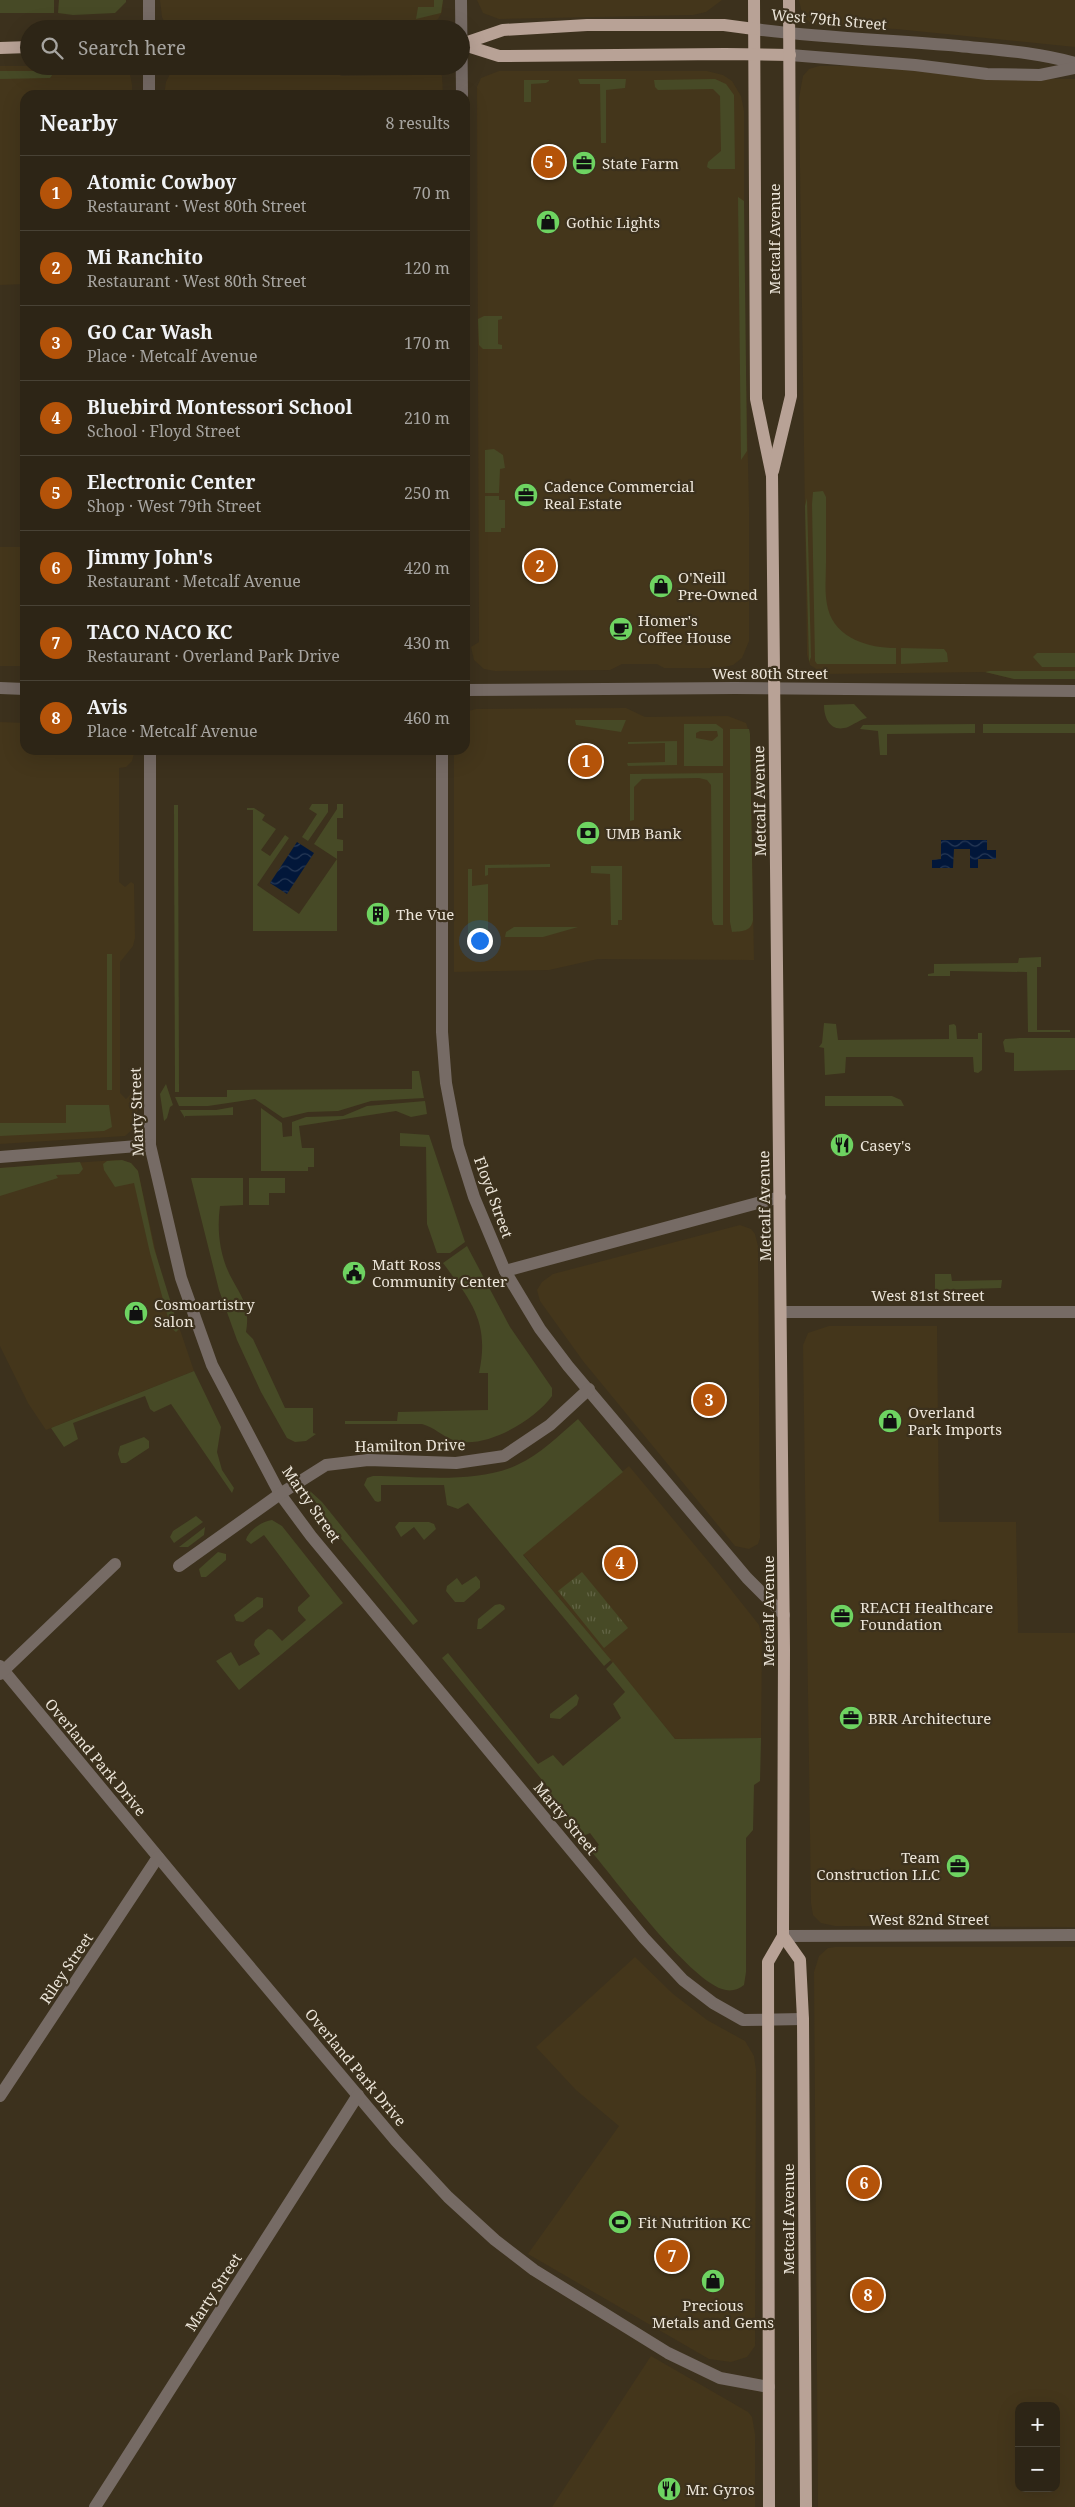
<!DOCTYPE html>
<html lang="en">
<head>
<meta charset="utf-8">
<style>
  body { margin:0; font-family:"Noto Serif",serif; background:#393123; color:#f1f3f6 }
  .controls { position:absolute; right:15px; bottom:15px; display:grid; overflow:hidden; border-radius:10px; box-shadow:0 5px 20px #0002 }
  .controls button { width:45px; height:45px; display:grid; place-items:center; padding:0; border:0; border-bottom:1px solid #484235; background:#2d2516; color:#f1f3f6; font:25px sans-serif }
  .you { position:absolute; left:479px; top:940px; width:18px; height:18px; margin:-12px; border:4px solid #fff; border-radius:50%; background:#1a73e8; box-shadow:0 0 0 8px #1a73e833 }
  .badge { display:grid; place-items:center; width:32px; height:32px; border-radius:50%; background:#b45309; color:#fff; font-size:16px; font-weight:700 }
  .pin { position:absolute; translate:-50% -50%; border:2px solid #fff; box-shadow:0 1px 5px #0006 }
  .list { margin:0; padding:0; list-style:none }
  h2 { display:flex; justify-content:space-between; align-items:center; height:65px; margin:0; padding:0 20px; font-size:21px }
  h2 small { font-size:16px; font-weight:400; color:#a7a5a1 }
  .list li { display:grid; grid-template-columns:32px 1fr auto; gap:15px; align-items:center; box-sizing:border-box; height:75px; padding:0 20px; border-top:1px solid #484235 }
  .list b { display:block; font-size:19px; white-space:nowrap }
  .list p { margin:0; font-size:16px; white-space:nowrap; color:#a7a5a1 }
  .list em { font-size:16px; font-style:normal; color:#a7a5a1 }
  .icon { flex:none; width:28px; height:28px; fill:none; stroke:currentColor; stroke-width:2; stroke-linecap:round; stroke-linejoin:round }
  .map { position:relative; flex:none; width:1075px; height:2507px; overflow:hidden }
  .search { position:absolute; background:#2d2516; box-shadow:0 5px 20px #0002; left:20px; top:20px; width:450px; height:55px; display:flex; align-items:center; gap:12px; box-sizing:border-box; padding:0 18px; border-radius:28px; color:#a7a5a1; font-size:19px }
  .panel { position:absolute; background:#2d2516; box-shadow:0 5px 20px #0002; left:20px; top:90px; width:450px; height:665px; border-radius:15px }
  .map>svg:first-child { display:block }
  .built { fill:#44361b; fill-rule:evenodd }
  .green { fill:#474a26; fill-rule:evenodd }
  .park { fill:url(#park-tufts) }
  .water { fill:url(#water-waves) }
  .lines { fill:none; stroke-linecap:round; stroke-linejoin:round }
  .minor { stroke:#766b65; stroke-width:12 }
  .major { stroke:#b8a296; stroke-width:12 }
  .labels { text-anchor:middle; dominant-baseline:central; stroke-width:4.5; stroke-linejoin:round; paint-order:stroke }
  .street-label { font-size:15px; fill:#ece5d9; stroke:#3c311d }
  .poi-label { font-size:15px; fill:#ece5d9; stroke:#3c311d; text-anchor:start }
</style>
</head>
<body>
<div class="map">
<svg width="1075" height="2507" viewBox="0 0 1075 2507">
  <defs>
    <pattern id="park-tufts" width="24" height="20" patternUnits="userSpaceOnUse" patternTransform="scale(1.25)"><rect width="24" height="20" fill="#474a26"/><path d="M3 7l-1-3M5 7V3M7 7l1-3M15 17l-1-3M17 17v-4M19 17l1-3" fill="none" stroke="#626445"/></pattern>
    <pattern id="water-waves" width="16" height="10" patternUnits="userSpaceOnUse" patternTransform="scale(1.25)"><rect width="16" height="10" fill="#02173a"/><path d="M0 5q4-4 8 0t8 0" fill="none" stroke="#273956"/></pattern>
  </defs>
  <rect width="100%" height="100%" fill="#3c311d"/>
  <g class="built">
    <polygon points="160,0 443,0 442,12 438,19 428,26 404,29 168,29 162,17"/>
    <polygon points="477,0 722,0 706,12 693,15 499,19 483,13"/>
    <polygon points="799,0 1075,0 1075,47 896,29 822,26 812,24 806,19 801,9"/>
    <polygon points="0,66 125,66 130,74 132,85 132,95 25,95 25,284 0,285"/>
    <polygon points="186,66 332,66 341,76 412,75 421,66 436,66 442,76 443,95 164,95 166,82 170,74 177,68"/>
    <polygon points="819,66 861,66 1001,79 1075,79 1075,679 1014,679 985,672 824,674 810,665 807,655 799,98 803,76 809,69"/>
    <polygon points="499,71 707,71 723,75 732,81 741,96 744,111 744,287 749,507 749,641 742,658 733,665 721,668 664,668 657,664 622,664 610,670 495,671 484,669 474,660 471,647 479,642 477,87 481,78"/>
    <rect x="0" y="547" width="25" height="119"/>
    <polygon points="626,708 645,717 728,716 746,723 750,735 754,960 598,959 549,970 454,972 454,750 465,750 465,712 476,709"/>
    <polygon points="0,722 25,723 25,750 135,750 132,761 126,767 119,768 119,882 125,887 131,882 134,884 135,938 133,946 120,962 120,1093 126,1099 132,1093 135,1093 138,1117 134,1128 125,1136 0,1144"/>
    <polygon points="116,1160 131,1163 138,1171 160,1271 194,1371 46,1430 28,1403 0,1346 0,1168"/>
    <polygon points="740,1225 751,1229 755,1234 758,1246 760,1538 758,1544 749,1549 735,1546 583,1361 540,1301 537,1290 542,1282 553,1274"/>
    <polygon points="829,1326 937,1326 939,1522 1016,1522 1018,1633 1075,1633 1075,1927 835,1926 821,1923 813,1915 811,1903 803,1345 808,1333"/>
    <polygon points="629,1466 717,1572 759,1625 762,1638 761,1738 675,1739 523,1554"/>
    <path d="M835,1947H1075V2507H818L814,1972L819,1956L828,1948ZM1019,2406H1056V2488H1019Z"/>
    <polygon points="635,1957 673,1994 707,2020 745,2041 754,2056 756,2070 755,2346 747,2357 731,2362 709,2359 528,2254 619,2126 576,2090 536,2047"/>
    <polygon points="651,2356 748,2412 752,2417 755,2434 755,2507 552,2507"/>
  </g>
  <g class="green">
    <rect x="0" y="0" width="54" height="13"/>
    <polygon points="59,0 126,0 126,2 115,13 73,15 58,13"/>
    <polygon points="434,0 443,0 441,13 416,19 418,7 434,7"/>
    <polygon points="173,22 245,23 251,26 250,29 168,29 165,25"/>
    <polygon points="283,23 348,23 353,26 353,29 279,29 278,26"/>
    <polygon points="0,71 49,71 53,74 50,78 0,79"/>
    <polygon points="578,79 626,79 625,88 606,90 606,143 601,143 600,84 580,84"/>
    <polygon points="715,79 726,84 734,95 735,169 710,169 707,167 708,162 721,151 720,96 713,89 658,90 655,87 654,80"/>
    <polygon points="524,80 549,80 549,81 546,83 531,84 531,102 524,102"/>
    <polygon points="738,197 744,201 747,451 741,460"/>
    <polygon points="484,316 502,316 502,319 498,320 498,344 502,345 502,349 483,349 479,345 478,319"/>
    <polygon points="494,449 503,455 505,468 500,469 499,493 485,493 485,450"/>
    <path d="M823,491L826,497C826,519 826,541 826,563C826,578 824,594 828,609C836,639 869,648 896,648V664H817L815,661L812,504L813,492Z"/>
    <polygon points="485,496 499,496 499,500 505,500 505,528 501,528 501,532 485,532"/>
    <polygon points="807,498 811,657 809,662 805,506"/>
    <polygon points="901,648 944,649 947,653 948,662 901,664"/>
    <polygon points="1037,653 1075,653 1075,667 1042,667 1033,657"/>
    <polygon points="990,671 1075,671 1075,679 1014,679 985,672"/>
    <path d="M854,704L867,718C859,720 855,724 848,727C831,733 824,719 824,705Z"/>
    <polygon points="575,720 626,720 621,732 576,725"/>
    <path d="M684,724H716L723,729V766H684ZM700,731H717L718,736L712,741L696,738V733Z"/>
    <polygon points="975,724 975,733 887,734 887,755 880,755 878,731 860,729 863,725"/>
    <rect x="983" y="724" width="92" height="9"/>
    <path d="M730,729H749L750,734L753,920C751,932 742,931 732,932L730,922Z"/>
    <polygon points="677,741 677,765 628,766 627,763 665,762 665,743 628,744 628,742"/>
    <polygon points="723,773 723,925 714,925 712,920 711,785 707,780 699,778 642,779 634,787 634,820 630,821 630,774"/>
    <polygon points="312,804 328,804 328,812 308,841 302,837 317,814 309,809"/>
    <polygon points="337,804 343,804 343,818 337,818 337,839 343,840 343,851 337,851 337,931 253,931 253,810 247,810 247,808 254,808 265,815 262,820 276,829 261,850 270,856 285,835 289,838 257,885 299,914 337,859 314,844 337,809"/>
    <polygon points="174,805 178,805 179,1092 175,1092"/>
    <polygon points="550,864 550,867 488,868 488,875 485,876 485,865"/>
    <polygon points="591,866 622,866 622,920 618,920 618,925 611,925 610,874 591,873"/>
    <polygon points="468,869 472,869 472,886 488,884 488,938 468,938"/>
    <polygon points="514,927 578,927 543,937 505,937 506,932"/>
    <rect x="107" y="954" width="5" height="136"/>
    <polygon points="1041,957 1041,967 1037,967 1037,1030 1070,1030 1070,1032 1028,1032 1027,972 950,971 950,976 928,976 928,974 934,973 934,964 1018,963 1019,958"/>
    <polygon points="824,1023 836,1024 838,1040 949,1039 949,1025 954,1024 956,1026 957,1039 978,1039 978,1033 982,1033 982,1070 978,1073 974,1072 973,1057 846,1057 845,1073 825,1075 824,1048 819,1047 822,1043"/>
    <polygon points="1020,1038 1075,1038 1075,1070 1014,1071 1014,1053 1005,1052 1003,1042 1005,1039"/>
    <polygon points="412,1071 419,1071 424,1098 371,1101 338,1111 308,1112 283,1118 255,1099 208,1106 179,1106 175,1097 227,1097 227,1090 412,1089"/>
    <polygon points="166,1084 173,1105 170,1107 167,1118 164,1121 160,1094"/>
    <polygon points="825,1096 892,1096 901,1100 904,1106 825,1106"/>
    <polygon points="425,1101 427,1114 411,1117 396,1111 299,1126 302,1148 314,1148 314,1167 308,1167 308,1171 261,1171 261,1108 282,1123 283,1137 292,1136 292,1122 306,1117 343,1116 367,1106"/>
    <polygon points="66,1105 109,1105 112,1127 104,1131 0,1136 0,1123 66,1123"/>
    <polygon points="233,1107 233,1115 185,1116 185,1118 180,1110 216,1110"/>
    <polygon points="400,1133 429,1135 465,1242 450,1253 437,1253 427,1224 426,1147 400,1146"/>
    <polygon points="122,1160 131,1163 138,1171 154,1248 179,1329 176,1332 171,1328 150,1253 134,1183 115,1187 104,1170 103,1164 107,1161"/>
    <polygon points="80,1162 83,1169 79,1174 56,1175 58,1178 0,1196 0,1168"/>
    <path d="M191,1178H243V1205L220,1206C217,1228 219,1250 228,1271C239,1295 251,1303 246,1332L253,1339L285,1408H313V1433L316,1434L306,1441L295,1442L287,1438L261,1392L237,1340L219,1290Z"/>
    <polygon points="249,1178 285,1178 285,1193 269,1193 269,1205 249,1205"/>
    <path d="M467,1246L510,1327L552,1388V1396C535,1420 484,1451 453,1440C442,1436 434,1427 422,1424H345V1421H397L398,1412L488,1410V1373H479C490,1322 471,1301 443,1263Z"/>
    <polygon points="935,1274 951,1274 952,1281 1002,1280 1001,1288 935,1290"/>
    <polygon points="194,1371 221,1427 217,1452 222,1470 234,1488 232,1493 171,1404 154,1412 150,1409 145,1396 73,1423 78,1439 64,1447 51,1428"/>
    <path d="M578,1419L623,1472L523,1555L611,1660L604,1666L468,1503L458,1509L447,1505L444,1485H381V1501L378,1502L375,1501L364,1485L367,1478L373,1476C417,1476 476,1484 517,1465C540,1455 559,1435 578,1419Z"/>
    <polygon points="144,1437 149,1441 149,1448 126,1463 121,1463 118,1454 120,1446"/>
    <polygon points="310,1491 322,1502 418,1621 413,1625 329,1524 315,1501 307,1493"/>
    <polygon points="196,1516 203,1522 174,1543 170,1537 173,1531"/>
    <path d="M272,1520L282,1526L343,1603L239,1690L216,1661L231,1652L239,1666L260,1654L254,1645L255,1640L268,1629L272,1630L282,1641L306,1620L298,1611V1607L310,1596L264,1535L251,1544L246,1540C248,1531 262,1521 272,1520Z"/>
    <polygon points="399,1522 429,1522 434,1524 436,1529 424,1540 414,1527 401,1537 395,1527"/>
    <polygon points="205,1527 204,1535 188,1547 179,1547"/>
    <polygon points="218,1552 226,1554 226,1560 206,1577 201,1577 199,1569"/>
    <polygon points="476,1576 480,1581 480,1588 464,1602 455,1602 446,1591 447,1586 457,1578 462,1585"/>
    <polygon points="257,1597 263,1598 263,1607 243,1622 236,1621 234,1615"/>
    <polygon points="500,1604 504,1606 505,1609 481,1629 477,1629 478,1619 495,1605"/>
    <path d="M448,1653L538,1764L553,1755L563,1766L621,1718L613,1704L625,1692L606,1669L613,1662L675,1739L761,1738L760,1781L754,1785L753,1830L746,1838V1972L744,1985C738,1990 730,1992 722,1989C687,1977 618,1883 591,1851L599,1845L590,1833L581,1837L542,1791L547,1786L442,1658Z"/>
    <polygon points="576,1694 579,1698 577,1705 560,1719 550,1718 550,1714"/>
  </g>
  <polygon class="park" points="582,1572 628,1628 604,1648 558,1591"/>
  <g class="water">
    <polygon points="941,840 987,840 987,850 996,850 996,859 978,859 978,868 970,868 970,849 954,849 953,868 932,868 932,860 941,859"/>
    <polygon points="297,842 314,853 287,894 270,883"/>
  </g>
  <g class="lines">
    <g class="minor">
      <polyline points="461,0 462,95"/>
      <polyline points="149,29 149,0"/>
      <path d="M754,29C822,38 890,40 959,46C998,50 1036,52 1075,63"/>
      <polyline points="790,55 915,65 987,74 1040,75 1075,68"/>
      <polyline points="149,66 149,95"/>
      <polyline points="0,688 25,689"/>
      <polyline points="465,690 735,688 1075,691"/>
      <polyline points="150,750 150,1145 181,1278 212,1365 280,1494 311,1536 644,1938 683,1980 713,2003 743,2020 803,2019"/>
      <polyline points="442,750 442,1032 446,1083 458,1146 474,1197 505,1271 540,1329 568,1366 747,1578 784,1615"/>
      <polyline points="0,1157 150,1145"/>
      <polyline points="505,1271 780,1197"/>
      <polyline points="781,1312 1075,1312"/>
      <polyline points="179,1566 280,1494 326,1465 368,1460 456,1463 504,1456 550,1425 589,1389"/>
      <polyline points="0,1666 212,1922 396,2141 448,2197 495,2240 534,2270 668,2353 720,2378 769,2387"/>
      <polyline points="0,1674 115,1564"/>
      <polyline points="783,1936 1075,1935"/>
      <polyline points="0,2096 158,1857"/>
      <polyline points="95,2507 358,2095"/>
    </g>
    <g class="major">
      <polyline points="754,0 756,399 772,476 784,1650 783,1936 768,1962 769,2507"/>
      <polyline points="461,44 499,56 725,54 790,55"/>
      <polyline points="462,44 503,30 587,25 724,25 754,29"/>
      <polyline points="0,48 29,47"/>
      <polyline points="773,471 791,396 789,0"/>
      <polyline points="783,1936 800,1960 803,2019 806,2507"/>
    </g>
  </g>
  <defs>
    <g id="office-disc" transform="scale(1.25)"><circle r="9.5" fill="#6ed361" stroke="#3c311d"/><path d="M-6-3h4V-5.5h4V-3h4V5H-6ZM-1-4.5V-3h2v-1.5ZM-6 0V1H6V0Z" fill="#111"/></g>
    <g id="shop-disc" transform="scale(1.25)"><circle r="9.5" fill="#6ed361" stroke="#3c311d"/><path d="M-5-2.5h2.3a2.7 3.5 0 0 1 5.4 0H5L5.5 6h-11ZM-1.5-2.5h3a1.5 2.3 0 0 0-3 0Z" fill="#111"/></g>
    <g id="cafe-disc" transform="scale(1.25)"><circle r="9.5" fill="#6ed361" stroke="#3c311d"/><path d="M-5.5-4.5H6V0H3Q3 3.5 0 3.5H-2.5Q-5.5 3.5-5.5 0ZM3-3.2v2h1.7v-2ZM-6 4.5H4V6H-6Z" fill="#111"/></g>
    <g id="bank-disc" transform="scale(1.25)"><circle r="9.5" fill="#6ed361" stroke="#3c311d"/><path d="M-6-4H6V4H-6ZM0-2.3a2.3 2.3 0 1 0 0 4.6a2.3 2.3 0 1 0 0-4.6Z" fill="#111"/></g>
    <g id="building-disc" transform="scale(1.25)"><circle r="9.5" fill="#6ed361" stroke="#3c311d"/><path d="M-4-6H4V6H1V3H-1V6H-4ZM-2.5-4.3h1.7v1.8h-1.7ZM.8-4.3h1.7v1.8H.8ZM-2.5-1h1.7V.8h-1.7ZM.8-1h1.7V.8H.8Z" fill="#111"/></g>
    <g id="restaurant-disc" transform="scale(1.25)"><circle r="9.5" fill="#6ed361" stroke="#3c311d"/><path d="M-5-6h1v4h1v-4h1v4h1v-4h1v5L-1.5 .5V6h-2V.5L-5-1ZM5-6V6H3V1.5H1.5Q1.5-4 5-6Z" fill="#111"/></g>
    <g id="civic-disc" transform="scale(1.25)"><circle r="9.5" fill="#6ed361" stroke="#3c311d"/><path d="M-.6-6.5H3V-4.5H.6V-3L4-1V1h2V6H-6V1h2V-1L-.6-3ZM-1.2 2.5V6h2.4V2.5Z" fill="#111"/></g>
    <g id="stadium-disc" transform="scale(1.25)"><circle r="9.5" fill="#6ed361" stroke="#3c311d"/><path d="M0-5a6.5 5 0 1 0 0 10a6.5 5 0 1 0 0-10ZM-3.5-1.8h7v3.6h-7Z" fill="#111"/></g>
  </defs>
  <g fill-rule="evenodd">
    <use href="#office-disc" x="584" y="163"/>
    <use href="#shop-disc" x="548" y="222"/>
    <use href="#office-disc" x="526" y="495"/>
    <use href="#shop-disc" x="661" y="586"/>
    <use href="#cafe-disc" x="621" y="629"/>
    <use href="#bank-disc" x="588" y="833"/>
    <use href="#building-disc" x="378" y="914"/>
    <use href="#restaurant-disc" x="842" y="1145"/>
    <use href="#civic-disc" x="354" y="1273"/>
    <use href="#shop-disc" x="136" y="1313"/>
    <use href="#shop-disc" x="890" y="1421"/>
    <use href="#office-disc" x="842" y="1616"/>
    <use href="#office-disc" x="851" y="1718"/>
    <use href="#office-disc" x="958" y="1866"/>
    <use href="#stadium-disc" x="620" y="2222"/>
    <use href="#shop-disc" x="713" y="2281"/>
    <use href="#restaurant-disc" x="669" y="2489"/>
  </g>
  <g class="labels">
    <g class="street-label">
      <text transform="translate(829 19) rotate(5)">West 79th Street</text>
      <text transform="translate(774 239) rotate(-90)">Metcalf Avenue</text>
      <text x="770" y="673">West 80th Street</text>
      <text transform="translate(759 801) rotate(-91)">Metcalf Avenue</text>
      <text transform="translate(136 1112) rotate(-92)">Marty Street</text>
      <text transform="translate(494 1197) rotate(70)">Floyd Street</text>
      <text transform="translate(764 1206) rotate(-91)">Metcalf Avenue</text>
      <text x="928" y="1295">West 81st Street</text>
      <text transform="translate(410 1445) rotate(-1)">Hamilton Drive</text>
      <text transform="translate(312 1504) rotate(55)">Marty Street</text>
      <text transform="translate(768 1611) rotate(-90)">Metcalf Avenue</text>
      <text transform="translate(96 1757) rotate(50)">Overland Park Drive</text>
      <text transform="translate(566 1818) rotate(50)">Marty Street</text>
      <text x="929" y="1919">West 82nd Street</text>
      <text transform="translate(66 1968) rotate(-56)">Riley Street</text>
      <text transform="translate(356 2067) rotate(50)">Overland Park Drive</text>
      <text transform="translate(788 2219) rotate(-90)">Metcalf Avenue</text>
      <text transform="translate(213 2292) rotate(-57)">Marty Street</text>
    </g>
    <g class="poi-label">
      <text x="602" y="163">State Farm</text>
      <text x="566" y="222">Gothic Lights</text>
      <text x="544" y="486">Cadence Commercial<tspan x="544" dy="17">Real Estate</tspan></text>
      <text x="678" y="577">O'Neill<tspan x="678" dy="17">Pre-Owned</tspan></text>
      <text x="638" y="620">Homer's<tspan x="638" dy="17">Coffee House</tspan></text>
      <text x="606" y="833">UMB Bank</text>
      <text x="396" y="914">The Vue</text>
      <text x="860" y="1145">Casey's</text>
      <text x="372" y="1264">Matt Ross<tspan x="372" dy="17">Community Center</tspan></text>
      <text x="154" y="1304">Cosmoartistry<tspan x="154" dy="17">Salon</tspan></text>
      <text x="908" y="1412">Overland<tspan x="908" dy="17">Park Imports</tspan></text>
      <text x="860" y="1607">REACH Healthcare<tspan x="860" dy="17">Foundation</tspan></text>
      <text x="868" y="1718">BRR Architecture</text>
      <text x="940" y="1857" text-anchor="end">Team<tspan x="940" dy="17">Construction LLC</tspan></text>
      <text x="638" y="2222">Fit Nutrition KC</text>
      <text x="713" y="2305" text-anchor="middle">Precious<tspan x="713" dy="17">Metals and Gems</tspan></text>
      <text x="686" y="2489">Mr. Gyros</text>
    </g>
  </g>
</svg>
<div class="controls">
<button>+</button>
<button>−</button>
</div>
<div class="you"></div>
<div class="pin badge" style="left:586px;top:761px">1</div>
<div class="pin badge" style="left:540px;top:566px">2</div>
<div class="pin badge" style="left:709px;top:1400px">3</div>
<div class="pin badge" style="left:620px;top:1563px">4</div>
<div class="pin badge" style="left:549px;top:162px">5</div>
<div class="pin badge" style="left:864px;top:2183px">6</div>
<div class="pin badge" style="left:672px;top:2256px">7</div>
<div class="pin badge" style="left:868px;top:2295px">8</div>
<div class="search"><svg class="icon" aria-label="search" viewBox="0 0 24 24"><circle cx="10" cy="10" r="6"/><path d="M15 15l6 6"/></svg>Search here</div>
<section class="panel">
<h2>Nearby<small>8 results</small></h2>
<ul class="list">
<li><span class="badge">1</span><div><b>Atomic Cowboy</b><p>Restaurant · West 80th Street</p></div><em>70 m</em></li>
<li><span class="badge">2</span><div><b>Mi Ranchito</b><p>Restaurant · West 80th Street</p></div><em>120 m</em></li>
<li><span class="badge">3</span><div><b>GO Car Wash</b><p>Place · Metcalf Avenue</p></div><em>170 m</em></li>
<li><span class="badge">4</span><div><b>Bluebird Montessori School</b><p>School · Floyd Street</p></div><em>210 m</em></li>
<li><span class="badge">5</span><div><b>Electronic Center</b><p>Shop · West 79th Street</p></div><em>250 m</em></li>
<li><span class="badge">6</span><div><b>Jimmy John's</b><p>Restaurant · Metcalf Avenue</p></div><em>420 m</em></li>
<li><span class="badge">7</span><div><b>TACO NACO KC</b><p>Restaurant · Overland Park Drive</p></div><em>430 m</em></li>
<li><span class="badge">8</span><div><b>Avis</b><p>Place · Metcalf Avenue</p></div><em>460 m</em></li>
</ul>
</section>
</div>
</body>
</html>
